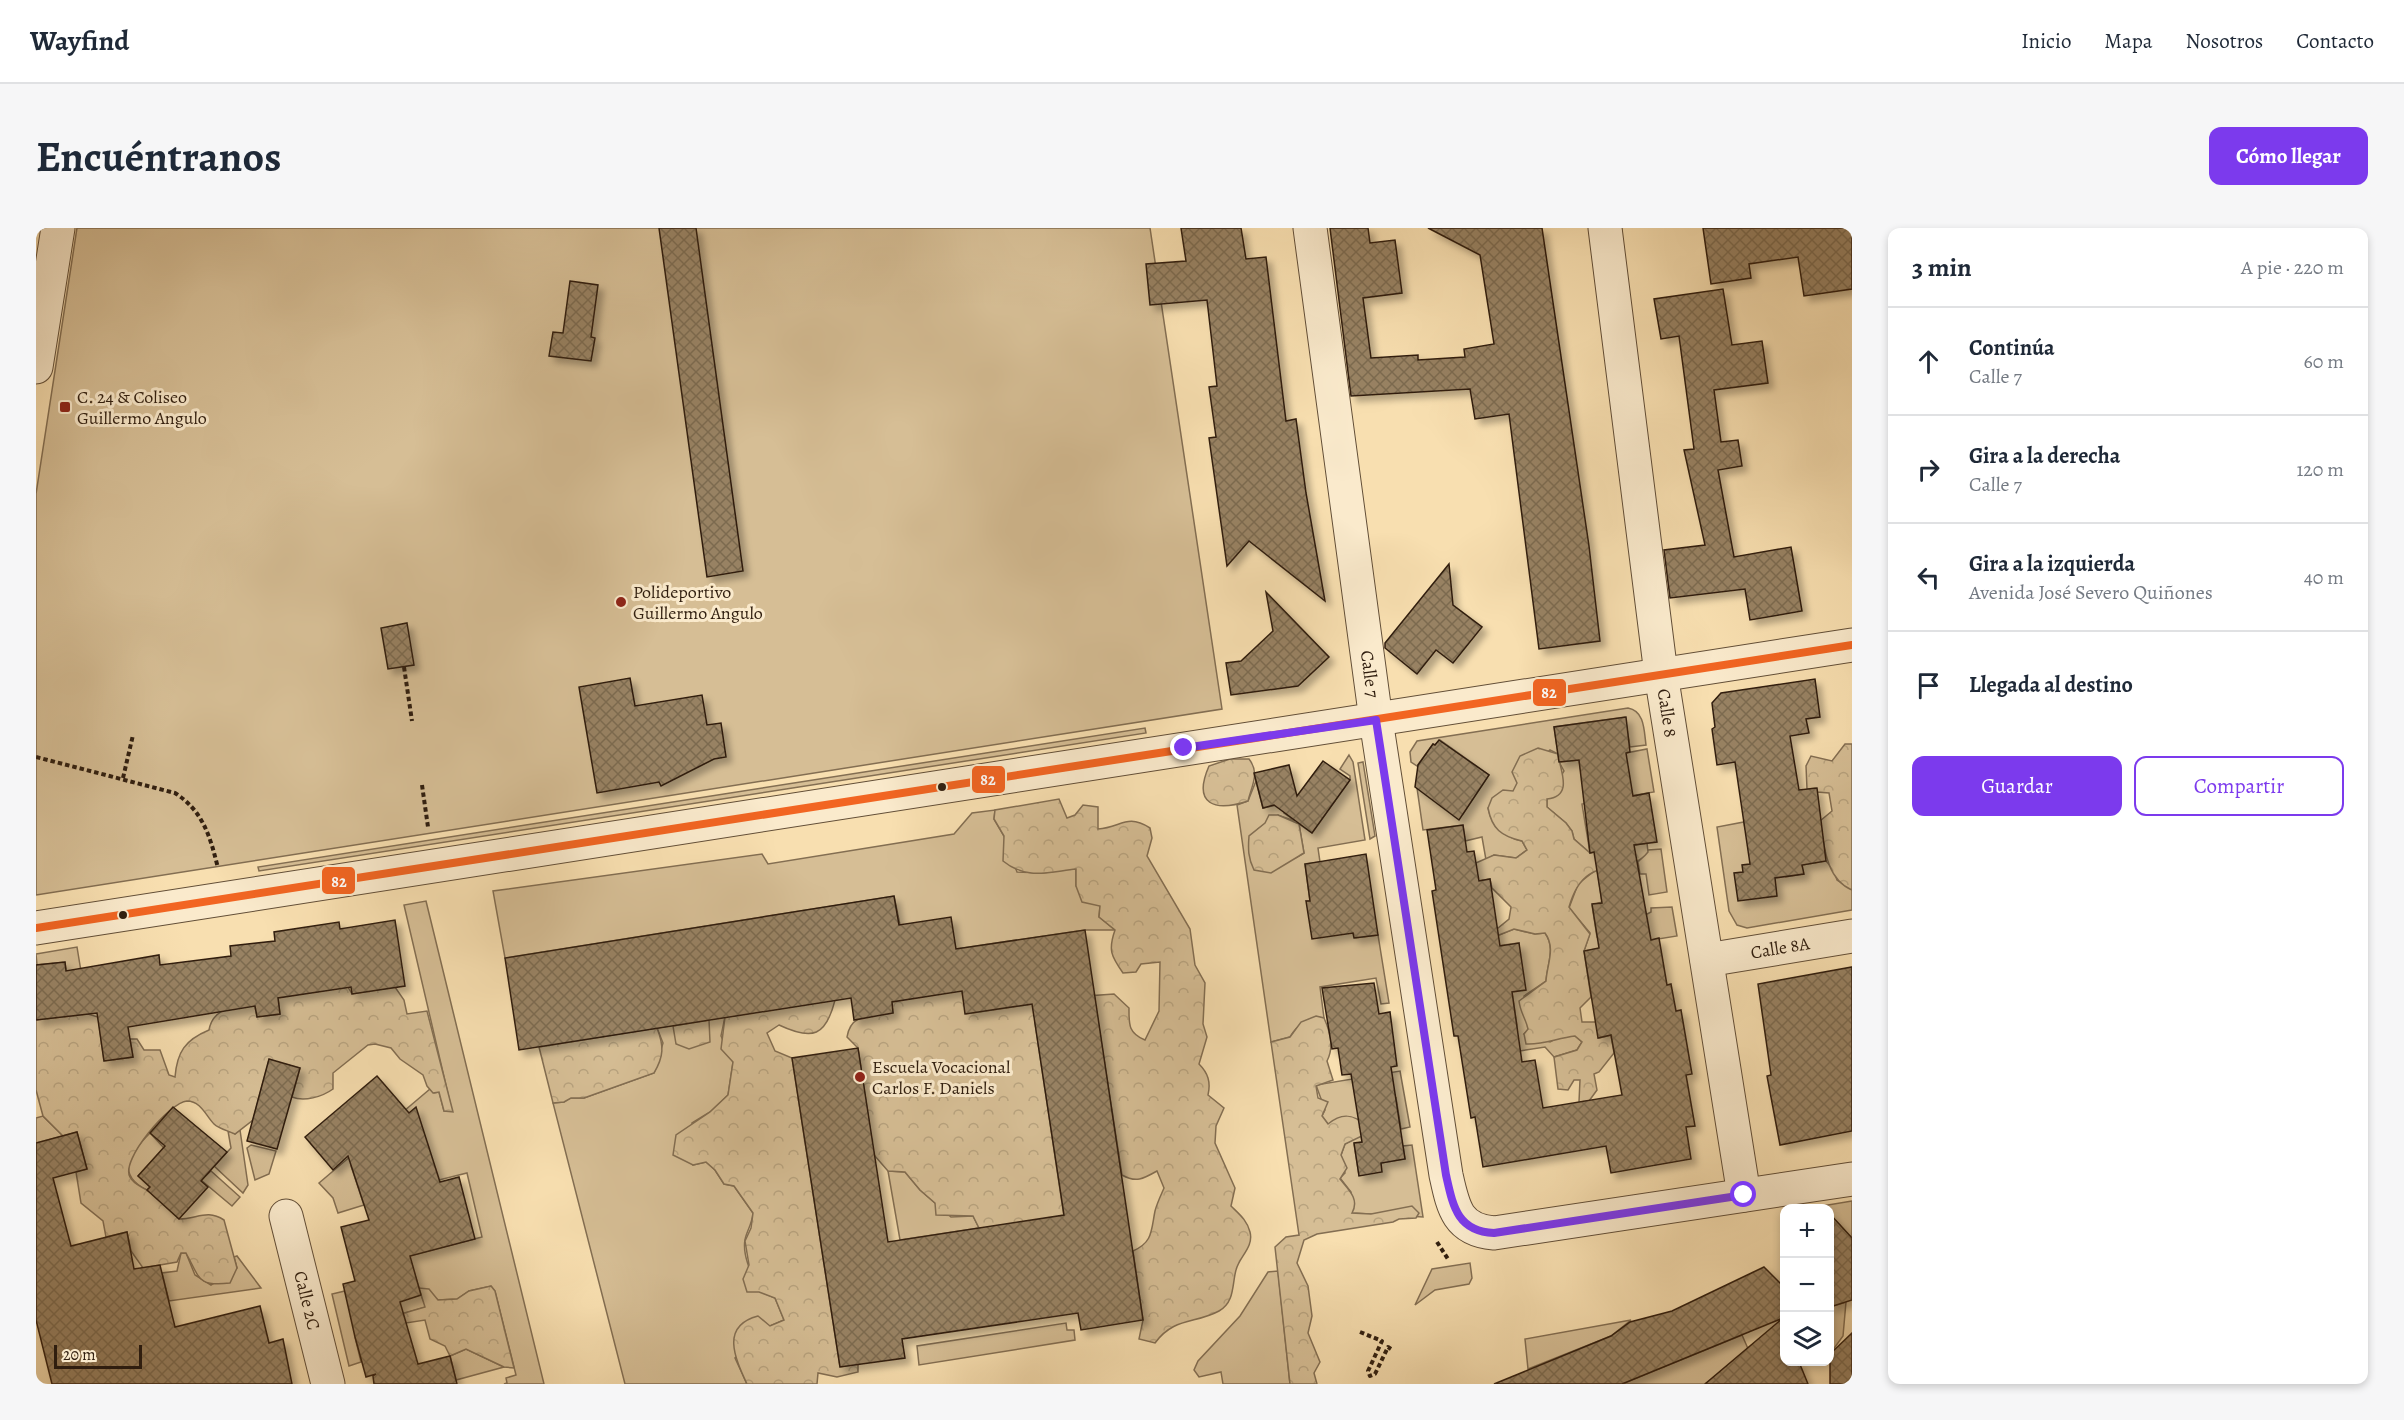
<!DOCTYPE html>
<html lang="es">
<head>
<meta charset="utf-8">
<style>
  body { margin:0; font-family:Alegreya,serif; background:#f6f6f7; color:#1f2937 }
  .controls { position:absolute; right:18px; bottom:18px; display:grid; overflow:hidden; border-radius:12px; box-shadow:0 3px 9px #0003 }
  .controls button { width:54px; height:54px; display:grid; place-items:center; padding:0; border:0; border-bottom:2px solid #e0e1e3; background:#fff; color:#1f2937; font:30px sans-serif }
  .scale { position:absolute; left:18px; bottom:15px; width:88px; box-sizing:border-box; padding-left:6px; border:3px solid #301e0f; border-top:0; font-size:16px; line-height:21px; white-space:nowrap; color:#301e0f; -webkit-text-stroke:4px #faeacc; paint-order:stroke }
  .stop { position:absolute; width:18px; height:18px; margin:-14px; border:4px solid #7c3aed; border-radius:50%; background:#fff }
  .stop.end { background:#7c3aed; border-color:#fff; box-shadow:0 2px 6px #0008 }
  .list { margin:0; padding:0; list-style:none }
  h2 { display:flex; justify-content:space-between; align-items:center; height:78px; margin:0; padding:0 24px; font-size:26px }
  h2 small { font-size:20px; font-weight:400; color:#747a83 }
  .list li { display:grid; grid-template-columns:39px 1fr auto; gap:18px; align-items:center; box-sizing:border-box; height:108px; padding:0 24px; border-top:2px solid #e0e1e3 }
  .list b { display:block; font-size:22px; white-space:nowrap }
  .list p { margin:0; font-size:20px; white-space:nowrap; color:#747a83 }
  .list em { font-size:20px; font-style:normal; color:#747a83 }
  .actions { display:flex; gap:12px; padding:18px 24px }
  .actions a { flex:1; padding:14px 0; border:2px solid #7c3aed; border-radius:12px; text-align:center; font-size:21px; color:#7c3aed }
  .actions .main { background:#7c3aed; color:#fff }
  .icon { flex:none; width:33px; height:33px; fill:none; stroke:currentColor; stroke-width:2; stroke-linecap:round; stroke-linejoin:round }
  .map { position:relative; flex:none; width:1816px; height:1156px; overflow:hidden; border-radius:12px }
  header { display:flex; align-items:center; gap:36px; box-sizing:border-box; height:84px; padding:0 30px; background:#fff; border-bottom:2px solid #e0e1e3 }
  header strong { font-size:28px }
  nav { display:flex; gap:33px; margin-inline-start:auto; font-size:21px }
  .intro { display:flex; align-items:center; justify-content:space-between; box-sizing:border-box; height:144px; padding:0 36px }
  h1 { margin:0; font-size:42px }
  .button { padding:15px 27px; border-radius:12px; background:#7c3aed; color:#fff; font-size:21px; font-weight:700 }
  main { display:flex; gap:36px; padding:0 36px }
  aside { flex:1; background:#fff; border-radius:12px; box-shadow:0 3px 9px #0003 }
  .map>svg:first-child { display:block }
  .grass { fill:#d6be95; stroke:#836e52; stroke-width:1.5 }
  .forest { fill:url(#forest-crowns); stroke:#836e52; stroke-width:1.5 }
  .building { fill:url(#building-cross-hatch); stroke:#301e0f; stroke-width:1.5; filter:url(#shadow) }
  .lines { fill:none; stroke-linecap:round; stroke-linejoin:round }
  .minor-casing { stroke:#624e37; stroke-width:35 }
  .path { stroke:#301e0f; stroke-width:4; stroke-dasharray:4.5 3; stroke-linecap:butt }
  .minor { stroke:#faeacc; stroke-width:33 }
  .bus-1-casing { stroke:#faeacc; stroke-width:12 }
  .bus-1 { stroke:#f26522; stroke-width:8 }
  .route { stroke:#7c3aed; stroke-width:8 }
  .poi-dot { fill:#8f2418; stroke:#faeacc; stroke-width:2 }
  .bus-dot { fill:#301e0f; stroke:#faeacc; stroke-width:2 }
  .labels { text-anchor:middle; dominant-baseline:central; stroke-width:6; stroke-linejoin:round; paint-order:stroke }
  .poi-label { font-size:18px; fill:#301e0f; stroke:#faeacc; text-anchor:start }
  .street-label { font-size:18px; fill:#301e0f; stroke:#faeacc }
  .line-badge { stroke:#faeacc; stroke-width:2 }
  .badge-label { font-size:16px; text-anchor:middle; font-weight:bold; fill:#fff }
</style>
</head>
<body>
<header>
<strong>Wayfind</strong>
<nav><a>Inicio</a><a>Mapa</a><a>Nosotros</a><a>Contacto</a></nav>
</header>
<div class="intro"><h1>Encuéntranos</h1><a class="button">Cómo llegar</a></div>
<main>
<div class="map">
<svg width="1816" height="1156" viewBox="0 0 1816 1156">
  <defs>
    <pattern id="forest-crowns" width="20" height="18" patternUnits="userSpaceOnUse" patternTransform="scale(1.5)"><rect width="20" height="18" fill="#d6be95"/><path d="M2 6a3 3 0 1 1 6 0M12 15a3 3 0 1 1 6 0" fill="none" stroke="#b8a37f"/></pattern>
    <pattern id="building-cross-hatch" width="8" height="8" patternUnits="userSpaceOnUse" patternTransform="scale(1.5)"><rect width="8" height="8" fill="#988263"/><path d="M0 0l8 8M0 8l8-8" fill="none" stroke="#7c6a50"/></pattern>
    <filter id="shadow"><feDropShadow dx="5.5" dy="5.5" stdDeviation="3" flood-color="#0004"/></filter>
  </defs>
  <rect width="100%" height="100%" fill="#f8dfb0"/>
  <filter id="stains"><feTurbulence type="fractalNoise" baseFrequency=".00333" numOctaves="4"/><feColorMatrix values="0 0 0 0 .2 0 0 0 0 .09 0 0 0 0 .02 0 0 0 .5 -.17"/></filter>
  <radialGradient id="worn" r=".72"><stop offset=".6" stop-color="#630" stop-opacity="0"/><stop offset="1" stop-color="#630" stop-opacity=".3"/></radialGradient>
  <g class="grass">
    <polygon points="41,0 1114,0 1186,481 0,667 0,266"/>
    <path d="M1592,480C1609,483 1608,503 1610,517L1594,519L1589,489L1518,499L1522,526L1514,522L1482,555L1477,564L1452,580C1456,599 1467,609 1486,613L1491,622L1480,630L1458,627L1450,632L1446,609L1429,613L1427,597L1387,602L1381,560L1427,586L1453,547L1404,512L1399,517L1397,516L1381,538L1375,534L1374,524L1381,513Z"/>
    <polygon points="1109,500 1110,505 223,643 222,639"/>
    <polygon points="1611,521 1618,564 1546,576 1554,625 1538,611 1536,603 1530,595 1511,579 1511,571 1528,543 1523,534 1543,532 1548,565 1590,525"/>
    <path d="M1313,527L1317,534L1329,612L1282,620L1284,634L1269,636L1274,673H1271L1317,705L1319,710L1342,707L1353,775L1345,776L1340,750L1284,759L1288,790C1274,787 1261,797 1254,809L1235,814L1201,577L1212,573L1220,553L1227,580L1255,574L1248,585L1259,593L1242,587L1222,601L1259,630L1268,625L1263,596L1276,605L1314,552V548L1304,541Z"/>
    <polygon points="1327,534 1339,608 1334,611 1322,535"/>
    <polygon points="959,582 958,591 968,608 981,644 1007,645 1040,640 1040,658 1064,678 1063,689 1079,702 1049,702 920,721 864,697 858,668 469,730 457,663 726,626 732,636 918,606 936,585"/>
    <polygon points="1708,594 1709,601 1742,600 1750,649 1767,646 1766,637 1790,633 1798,642 1801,652 1816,662 1816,682 1711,700 1701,697 1693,683 1681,599"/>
    <polygon points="1625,621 1631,664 1613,667 1610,646 1604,646 1602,634 1612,622"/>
    <polygon points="1561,641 1566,674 1556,677 1561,709 1570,708 1615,684 1615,680 1636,679 1641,708 1548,723 1554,705 1533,680 1542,656"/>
    <polygon points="390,673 508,1156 468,1156 471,1155 470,1150 480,1147 459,1063 455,1058 433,1063 421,1071 402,1072 383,1060 373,1028 446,1009 431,945 403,952 315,938 328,977 302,985 297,970 283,955 394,861 398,865 403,864 408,883 416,883 368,677"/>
    <path d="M1478,701L1499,706L1509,705C1520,720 1511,736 1510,753L1488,768L1492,802L1488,806L1514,814L1523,809L1539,808L1546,814L1541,822L1518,829L1509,819L1477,824L1481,798L1476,764L1483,715L1440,721L1453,711Z"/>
    <polygon points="41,719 52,786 36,788 29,734 1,737 0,726"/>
    <path d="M689,789L685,808L697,834L692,867L674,884L656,895L657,937L670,934L679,942L688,956L698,958L717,985C716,997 710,1004 709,1012C706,1028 717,1049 723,1063L739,1070L748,1092L734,1098L699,1130L711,1156H589L517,875L528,874L534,870H548L618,845L627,815L621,800Z"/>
    <polygon points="1364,843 1374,899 1365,901 1360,870 1323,891 1292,896 1286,888 1289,882 1280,857"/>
    <polygon points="7,888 27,908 0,915 0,890"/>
    <polygon points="204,902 212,957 207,965 178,938 195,920 192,903 199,906"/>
    <path d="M114,905L128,920L102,948L114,959L111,962C79,946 94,925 114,905Z"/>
    <polygon points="1325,907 1326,914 1318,916 1323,947 1345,935 1369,931 1367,918 1376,917 1387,989 1316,985 1315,964 1304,950 1309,945 1305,927 1309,916"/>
    <polygon points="215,917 240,923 233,946 219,952 211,920"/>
    <polygon points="175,943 204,969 196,978 165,952"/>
    <polygon points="852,943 869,944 884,962 915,989 937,988 943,1000 864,1012"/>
    <polygon points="1816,973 1816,1010 1800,993 1794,1003 1794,980 1774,980"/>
    <polygon points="145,1025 150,1025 159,1047 175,1057 201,1040 198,1029 201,1028 225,1060 133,1073 126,1045 141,1043"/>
    <polygon points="1434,1035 1436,1050 1433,1056 1399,1062 1379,1077 1396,1041"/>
    <polygon points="1242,1043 1254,1156 1187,1156 1185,1144 1163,1149 1158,1142 1162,1133 1204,1088 1232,1044"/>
    <polygon points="309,1063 315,1086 385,1067 390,1079 366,1086 370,1095 319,1109 325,1134 313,1138 296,1066"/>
    <polygon points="1810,1074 1807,1108 1794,1126 1794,1079"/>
    <polygon points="1595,1092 1575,1108 1492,1141 1489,1111"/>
    <polygon points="1030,1095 1031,1102 1038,1102 1039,1112 883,1137 881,1118"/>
    <polygon points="1706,1107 1713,1123 1669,1156 1586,1156"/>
    <polygon points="430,1121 468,1139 420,1152 414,1128"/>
  </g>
  <g class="forest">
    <path d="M1809,516H1816V662C1790,651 1788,618 1784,593L1796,583L1793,565L1781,564L1780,560L1771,561L1770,538L1775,528L1796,533Z"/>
    <path d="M1502,520L1522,526C1524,542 1538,568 1511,571V579L1530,595L1536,603L1538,611L1554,625L1611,615L1612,624C1589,654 1550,619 1533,679L1554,706L1548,723L1555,769L1544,780L1546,794H1560L1563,810L1575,807L1578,825L1563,844L1558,846L1561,862L1553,873L1543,874L1544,852H1538L1532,862L1522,861L1518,829L1541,822L1546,814L1539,808C1521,810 1508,817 1490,816L1488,806L1492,801C1490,791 1484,784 1483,773L1510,753C1511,736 1520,720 1509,705L1499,706L1478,701L1453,711L1432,705L1462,700L1473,691L1475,679L1456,660L1454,651L1435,654L1433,638L1458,627L1480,630L1491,622L1486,613C1465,608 1456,601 1452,580L1456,570L1467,562L1477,563L1481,555L1476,544L1484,528Z"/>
    <path d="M1194,531H1213C1224,545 1216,557 1212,573C1179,584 1156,577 1173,538Z"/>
    <path d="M1023,571L1031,590L1039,587L1047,577L1062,579V601C1085,600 1090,585 1114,600L1116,610L1111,628L1154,701L1159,737L1169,755L1167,796L1171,809L1163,836C1172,845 1175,854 1172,867L1188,880L1180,898L1179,915L1199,960L1195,978C1203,986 1211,992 1214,1004C1218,1019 1203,1029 1200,1042C1196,1056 1199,1074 1183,1083C1159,1096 1138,1089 1119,1115L1103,1111L1107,1092L1097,1023C1117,1014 1115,1003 1119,983C1121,975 1125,967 1128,960L1121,943C1107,951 1100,955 1086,947L1061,786L1051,768L1078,766L1093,780C1093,796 1092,805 1109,812L1123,783L1124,734L1105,736L1100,744L1087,745C1075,728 1072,722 1079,702L1063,689L1064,678L1046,674L1040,658V641C1012,644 990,652 967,633L968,608L958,591L959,582Z"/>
    <path d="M1233,587H1242L1263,596L1268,625L1235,645L1218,642C1212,630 1212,621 1213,608L1229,595Z"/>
    <path d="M849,731L926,763L930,786L1011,774L999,795L1036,1042L943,1000L937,988L900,987L899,975L884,962L869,944L852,943L838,927L822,820L811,809C815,784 836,789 857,785Z"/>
    <path d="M312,759L316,766L359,759L368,772L371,786L391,783L417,884L408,883L403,864L397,865L391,858L387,847L364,831L355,820L339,816L332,817L297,845V861C286,869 268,874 256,869L264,840L233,832L217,892L199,906C193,903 183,901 178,896C170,888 165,873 151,873C134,874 84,932 94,949C98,957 105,958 112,963C123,971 133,982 143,991C161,991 171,981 188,992L201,1040L194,1055C161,1059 164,1050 150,1025H145L141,1034L107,1040L95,1023L91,1004L70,1009L67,993L45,975L40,944L51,941L41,904L27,908L7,888L0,862V792L52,786L62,789L68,833L97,829L94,811H101L108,822H124L133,847L139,849C141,824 149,812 173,802C177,779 199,779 218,773L221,789L244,786L242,769Z"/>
    <path d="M799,772C790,808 777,813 743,797L731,805L739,823L756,830L804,1139L822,1136V1144L801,1149L782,1145L781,1156H711C699,1130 684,1098 722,1088L734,1098L748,1092L739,1070L723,1064H711L707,1051L713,1037L709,1013L715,1000L717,985L698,958L688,956L679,942L670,934L657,937L637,927L640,907L674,884L692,867L697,834L685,821L689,789Z"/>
    <path d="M1280,788L1288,790C1294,803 1298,820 1291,833L1297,852L1280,858L1282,870L1292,874L1286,888L1292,896C1306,884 1318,886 1330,898V906L1309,916L1305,927L1311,940L1304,951C1312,961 1324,971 1316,985L1335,986L1376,978L1383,985L1380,990L1363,991L1357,994L1281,1006L1268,1012L1261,1035L1272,1058L1276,1088L1272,1105L1284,1134L1278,1145L1281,1156H1254L1239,1019L1250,1009L1263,1007L1235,814L1254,809L1265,794Z"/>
    <polygon points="673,792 674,814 653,821 640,816 637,798"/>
    <path d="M621,800C628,818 628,828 618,845L548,870H535L528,874L517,875L503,819Z"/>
    <polygon points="455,1058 459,1063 478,1140 468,1139 430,1121 414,1128 409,1118 394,1111 389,1092 370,1095 365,1086 389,1079 383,1060 393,1061 402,1072 421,1071 433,1063"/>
  </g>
  <g class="building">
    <polygon points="623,0 660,0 707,343 671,349"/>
    <polygon points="1145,0 1205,0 1210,31 1230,29 1250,193 1260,191 1270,265 1289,373 1213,313 1191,338 1173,210 1180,209 1173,159 1181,158 1171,72 1114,77 1110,36 1150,33"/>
    <polygon points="1294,0 1332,0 1334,15 1359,12 1366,65 1327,70 1335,130 1382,127 1382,132 1429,129 1428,121 1458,116 1444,27 1392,0 1506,0 1553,318 1564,413 1503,421 1473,186 1439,191 1434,161 1315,168"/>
    <polygon points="1667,0 1816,0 1816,61 1768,68 1762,29 1713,36 1715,50 1675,56"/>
    <polygon points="534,53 562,57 555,109 559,110 555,133 513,128 517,104 527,105"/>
    <polygon points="1687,61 1696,117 1726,113 1732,155 1678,162 1685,214 1702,212 1706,238 1682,242 1698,329 1755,319 1766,383 1714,392 1709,361 1634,370 1628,322 1669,317 1648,222 1658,221 1643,108 1625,111 1618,71"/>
    <polygon points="1413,336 1417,377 1446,399 1417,435 1400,422 1381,446 1349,420 1349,415"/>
    <polygon points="1230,364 1293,429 1262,458 1195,467 1190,435 1205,433 1237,403"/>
    <polygon points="371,395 378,437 352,441 345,400"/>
    <polygon points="594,450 599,478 666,467 671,497 685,495 690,529 678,531 625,558 623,554 561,565 543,459"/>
    <polygon points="1779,451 1784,489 1770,491 1773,505 1754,508 1763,562 1781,560 1790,633 1766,637 1768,646 1739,650 1741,668 1702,673 1698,645 1707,644 1706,637 1714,636 1699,534 1681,537 1676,501 1679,499 1676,475 1685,465"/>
    <polygon points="1590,489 1594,524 1590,525 1597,568 1613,565 1621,614 1598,617 1615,712 1623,710 1631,757 1635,756 1640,783 1645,782 1656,846 1650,847 1659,898 1650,899 1655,931 1575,945 1570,918 1447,939 1439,889 1435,890 1422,808 1418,808 1396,663 1400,662 1391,602 1427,597 1431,624 1438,623 1443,653 1454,651 1464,718 1483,715 1490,762 1476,764 1486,834 1499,832 1507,880 1586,867 1575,807 1562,810 1548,723 1563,720 1556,676 1566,675 1558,624 1554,625 1543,532 1523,534 1518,499"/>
    <polygon points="1403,512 1453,547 1423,592 1379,559 1382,537 1397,516 1399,517"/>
    <polygon points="1287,533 1314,552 1276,605 1238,577 1227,580 1218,545 1253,537 1261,568"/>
    <polygon points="1330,626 1342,707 1318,710 1317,705 1276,711 1270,673 1274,673 1269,636"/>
    <polygon points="858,668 863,697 915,689 920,721 1049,702 1107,1092 1045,1102 1042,1085 866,1111 869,1130 804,1139 756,830 822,820 852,1014 1028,987 996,776 929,786 926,763 856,774 857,785 818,792 815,770 483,822 469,730"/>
    <polygon points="359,692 369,758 316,766 315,759 242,770 244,786 221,789 219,778 92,799 97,829 68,833 61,785 0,792 0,737 29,734 30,743 123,727 124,737 195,728 194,718 239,713 238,704 303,694 304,701"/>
    <polygon points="1816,739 1816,903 1744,917 1731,848 1735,847 1722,756"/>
    <polygon points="1338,755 1343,786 1354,784 1361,838 1355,839 1369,931 1345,935 1346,944 1323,948 1318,915 1326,914 1315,846 1306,847 1302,820 1296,821 1286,760"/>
    <polygon points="233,831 264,840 241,921 211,913"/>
    <polygon points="341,848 373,885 380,879 404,954 423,949 439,1011 374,1028 385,1067 364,1074 382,1136 414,1128 421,1156 338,1156 337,1148 340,1146 330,1149 319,1109 307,1056 319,1053 305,999 333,992 312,928 297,942 269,909"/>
    <polygon points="137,879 191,924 165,953 172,959 143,991 111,962 114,959 102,948 129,918 114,905"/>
    <polygon points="41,904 51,941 17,950 35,1018 91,1004 98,1041 124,1037 139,1099 224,1078 233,1115 247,1111 256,1156 16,1156 0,1092 0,915"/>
    <polygon points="1794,986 1816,1010 1816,1072 1794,1079"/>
    <polygon points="1728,1039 1749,1060 1749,1134 1763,1134 1772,1156 1669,1156 1747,1090 1586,1156 1458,1156 1575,1108 1594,1094 1636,1083"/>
    <polygon points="1816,1105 1816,1156 1794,1156 1794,1126"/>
  </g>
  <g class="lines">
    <g class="minor-casing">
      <g id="minor">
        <path id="s1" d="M1274,0L1340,492L1410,947C1417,979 1421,1002 1458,1005L1816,951"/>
        <path id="s2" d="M1569,0L1625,446L1708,967"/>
        <polyline points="0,139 22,0"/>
        <polyline points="0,700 1816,417"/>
        <path id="s3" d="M1671,732L1816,708"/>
        <path id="s4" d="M250,988L292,1156"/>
      </g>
    </g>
    <g class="path">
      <polyline points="368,439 376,493"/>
      <path d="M0,529L139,565C167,583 174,608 182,640"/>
      <polyline points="87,550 97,507"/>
      <polyline points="386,557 392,599"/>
      <polyline points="1401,1014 1412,1031"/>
      <polyline points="1324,1104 1346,1113 1332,1143 1334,1148 1339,1146 1352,1119 1355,1121"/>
    </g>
    <use href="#minor" class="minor"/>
    <g class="bus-1-casing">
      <polyline id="bus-1" points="0,700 1816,417"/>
    </g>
    <use href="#bus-1" class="bus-1"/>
  </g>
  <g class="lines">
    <path class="route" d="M1148,520L1340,492L1410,947C1417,978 1421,1003 1458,1005L1708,967"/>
  </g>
  <g class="poi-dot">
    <rect x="23" y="173" width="12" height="12" rx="3"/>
    <circle cx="585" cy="374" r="6"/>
    <circle cx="824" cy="849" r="6"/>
  </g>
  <g class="bus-dot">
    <circle cx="906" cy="559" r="5"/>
    <circle cx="87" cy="687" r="5"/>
  </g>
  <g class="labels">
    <g class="poi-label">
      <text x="41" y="169">C. 24 &amp; Coliseo<tspan x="41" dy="21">Guillermo Angulo</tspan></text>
      <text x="597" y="364">Polideportivo<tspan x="597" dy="21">Guillermo Angulo</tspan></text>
      <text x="836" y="839">Escuela Vocacional<tspan x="836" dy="21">Carlos F. Daniels</tspan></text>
    </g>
    <g class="street-label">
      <text stroke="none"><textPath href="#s1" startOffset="450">Calle 7</textPath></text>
      <text stroke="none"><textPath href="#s2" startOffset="489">Calle 8</textPath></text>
      <text stroke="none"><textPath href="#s3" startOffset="74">Calle 8A</textPath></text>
      <text stroke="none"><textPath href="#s4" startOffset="87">Calle 2C</textPath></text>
    </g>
  </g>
  <g class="line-badge">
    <rect x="1496" y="450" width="35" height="29" rx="6" fill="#f26522"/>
    <rect x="935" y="537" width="35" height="29" rx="6" fill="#f26522"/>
    <rect x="285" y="638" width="35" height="29" rx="6" fill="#f26522"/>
  </g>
  <g class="badge-label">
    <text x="1513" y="470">82</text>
    <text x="952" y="557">82</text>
    <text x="303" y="659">82</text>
  </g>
  <rect width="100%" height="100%" filter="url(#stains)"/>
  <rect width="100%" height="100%" fill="url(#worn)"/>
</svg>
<div class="controls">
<button>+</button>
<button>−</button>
<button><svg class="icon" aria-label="layers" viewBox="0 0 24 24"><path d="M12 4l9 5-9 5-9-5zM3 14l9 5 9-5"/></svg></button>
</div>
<div class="scale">20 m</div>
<div class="stop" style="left:1708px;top:967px"></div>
<div class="stop end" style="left:1148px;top:520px"></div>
</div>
<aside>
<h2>3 min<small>A pie · 220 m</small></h2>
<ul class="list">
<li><svg class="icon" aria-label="ahead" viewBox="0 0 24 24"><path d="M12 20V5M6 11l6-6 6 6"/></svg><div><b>Continúa</b><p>Calle 7</p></div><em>60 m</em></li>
<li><svg class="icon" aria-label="right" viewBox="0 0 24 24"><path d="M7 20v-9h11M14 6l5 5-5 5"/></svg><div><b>Gira a la derecha</b><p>Calle 7</p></div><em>120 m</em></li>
<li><svg class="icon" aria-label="left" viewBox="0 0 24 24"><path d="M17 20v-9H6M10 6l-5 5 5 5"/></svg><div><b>Gira a la izquierda</b><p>Avenida José Severo Quiñones</p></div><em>40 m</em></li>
<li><svg class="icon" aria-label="arrive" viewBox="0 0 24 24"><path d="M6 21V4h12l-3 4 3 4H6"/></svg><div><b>Llegada al destino</b></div></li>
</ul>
<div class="actions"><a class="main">Guardar</a><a>Compartir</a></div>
</aside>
</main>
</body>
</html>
